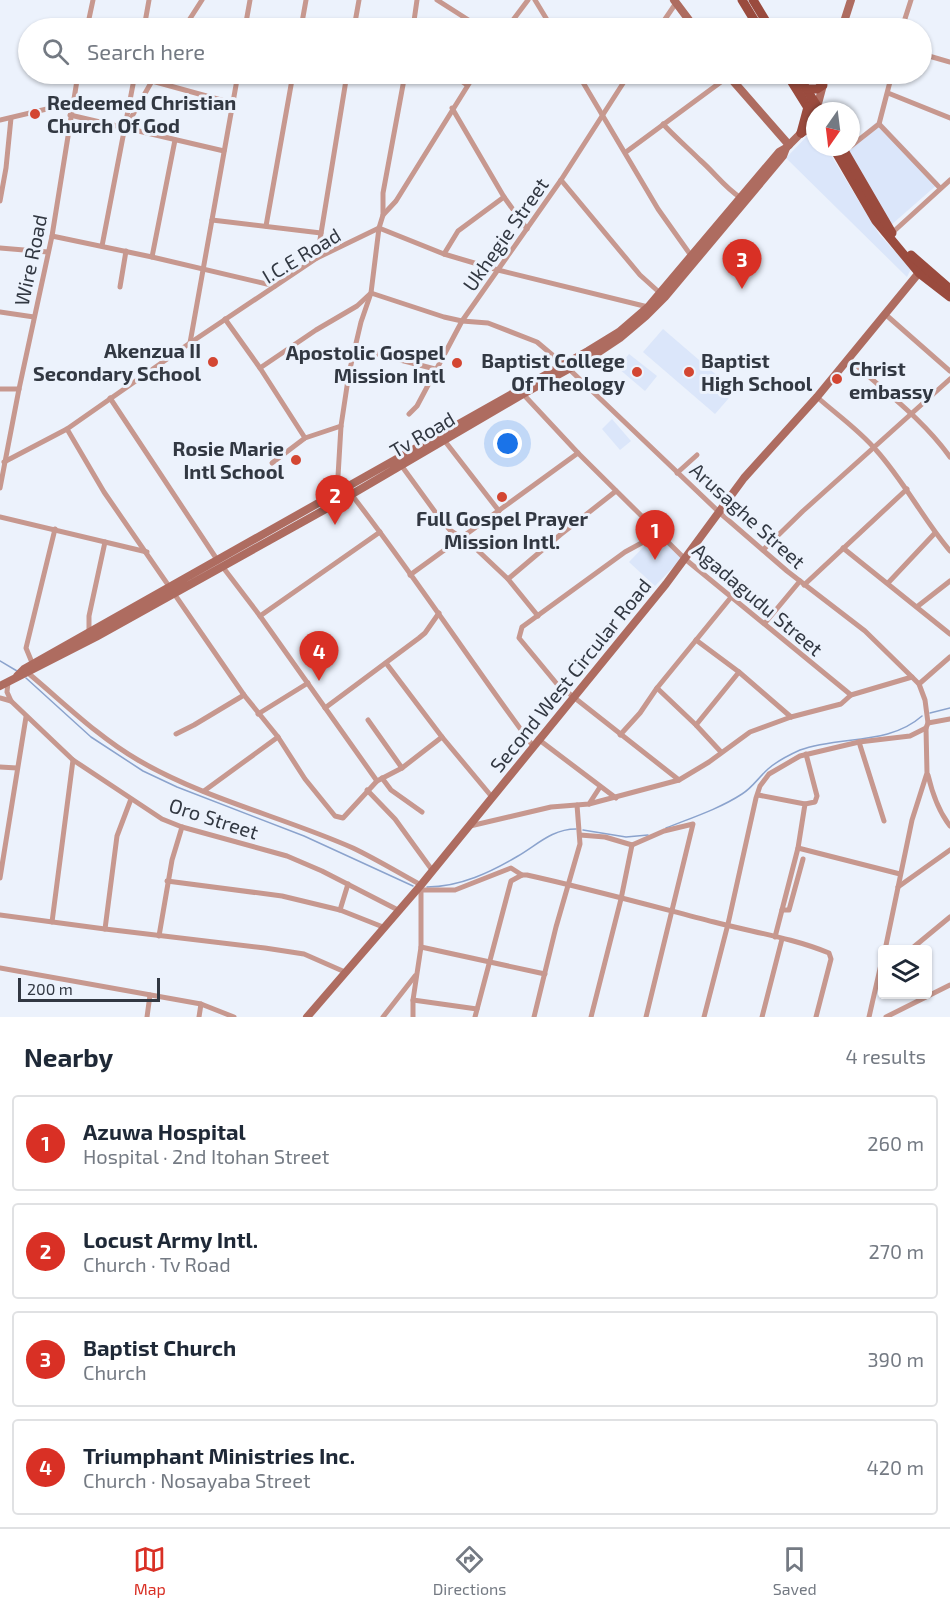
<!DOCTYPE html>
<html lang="en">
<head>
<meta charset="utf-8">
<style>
  body { margin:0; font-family:"Exo 2",sans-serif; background:#f2f2f3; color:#1f2937 }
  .controls { position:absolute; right:18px; bottom:18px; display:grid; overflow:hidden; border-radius:6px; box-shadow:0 2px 4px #0004 }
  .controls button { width:54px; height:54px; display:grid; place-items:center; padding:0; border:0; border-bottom:2px solid #e0e1e3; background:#fff; color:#1f2937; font:30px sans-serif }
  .compass { position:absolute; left:806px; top:102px; width:54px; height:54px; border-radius:50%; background:#fff; box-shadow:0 2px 4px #0004; rotate:194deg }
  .scale { position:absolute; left:18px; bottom:15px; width:142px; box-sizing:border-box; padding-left:6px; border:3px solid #323842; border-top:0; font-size:16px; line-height:21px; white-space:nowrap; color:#323842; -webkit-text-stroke:4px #ecf2fc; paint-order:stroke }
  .you { position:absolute; left:508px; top:444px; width:21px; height:21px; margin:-15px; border:4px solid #fff; border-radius:50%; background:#1a73e8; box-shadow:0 0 0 9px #1a73e833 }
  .badge { display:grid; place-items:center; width:39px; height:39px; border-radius:50%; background:#d93025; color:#fff; font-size:20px; font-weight:700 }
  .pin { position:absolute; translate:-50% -50px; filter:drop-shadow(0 2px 3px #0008) }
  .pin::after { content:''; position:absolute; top:32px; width:21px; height:18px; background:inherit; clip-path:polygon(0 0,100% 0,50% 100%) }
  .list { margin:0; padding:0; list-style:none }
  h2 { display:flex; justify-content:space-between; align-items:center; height:78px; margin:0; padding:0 24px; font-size:26px }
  h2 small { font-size:20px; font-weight:400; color:#747a83 }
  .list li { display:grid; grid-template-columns:39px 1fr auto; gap:18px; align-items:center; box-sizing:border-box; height:96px; margin:0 12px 12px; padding:0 12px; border:2px solid #e0e1e3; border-radius:6px }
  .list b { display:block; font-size:22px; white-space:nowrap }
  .list p { margin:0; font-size:20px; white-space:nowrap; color:#747a83 }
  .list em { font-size:20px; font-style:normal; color:#747a83 }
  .icon { flex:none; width:33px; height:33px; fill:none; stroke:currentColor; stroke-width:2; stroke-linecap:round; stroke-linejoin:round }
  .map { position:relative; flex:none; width:950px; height:1017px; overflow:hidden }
  .search { position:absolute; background:#fff; box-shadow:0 2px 4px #0004; left:18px; right:18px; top:18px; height:66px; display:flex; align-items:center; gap:15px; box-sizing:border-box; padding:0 21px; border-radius:33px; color:#747a83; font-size:22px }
  .sheet { height:510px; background:#fff }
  nav { display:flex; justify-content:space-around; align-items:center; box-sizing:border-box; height:84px; border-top:2px solid #e0e1e3; background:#fff; font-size:16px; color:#747a83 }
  nav a { display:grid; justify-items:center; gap:3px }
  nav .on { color:#d93025 }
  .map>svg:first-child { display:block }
  .built { fill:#dbe6fa }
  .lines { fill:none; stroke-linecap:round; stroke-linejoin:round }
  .stream { stroke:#8ba3cd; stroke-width:1.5 }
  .street { stroke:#c7988f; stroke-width:5 }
  .secondary { stroke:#ae6c60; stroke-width:8 }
  .primary { stroke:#9a4b3e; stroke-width:9 }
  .poi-dot { fill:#d34632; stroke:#ecf2fc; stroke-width:2 }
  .labels { text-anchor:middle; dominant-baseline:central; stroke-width:6; stroke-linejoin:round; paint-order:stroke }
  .poi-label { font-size:20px; font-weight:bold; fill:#323842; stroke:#ecf2fc; text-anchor:end }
  .street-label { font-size:20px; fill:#323842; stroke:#ecf2fc }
</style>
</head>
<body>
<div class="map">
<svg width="950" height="1017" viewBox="0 0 950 1017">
  <rect width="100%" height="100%" fill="#ecf2fc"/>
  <g class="built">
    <polygon points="879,120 939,183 891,225 846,149 851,147 851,144"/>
    <polygon points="815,128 815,147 826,147 879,234 911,269 907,277 786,158"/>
    <polygon points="663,329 735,391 715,414 643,352"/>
    <polygon points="629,354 657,376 645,391 618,368"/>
    <polygon points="612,419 631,441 620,450 602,429"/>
    <polygon points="656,534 682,558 655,586 629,562"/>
  </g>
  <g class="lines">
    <g class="stream">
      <polyline points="0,661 17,671"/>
      <polyline points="26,678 91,737 143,771 177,787 304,836 413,886"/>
      <polyline points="930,713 950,708"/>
      <path d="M666,828C691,818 719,809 742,794C752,788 759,777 768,769C777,761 789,755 800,750C840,735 888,746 922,716"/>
      <polyline points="583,830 626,837 648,835"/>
      <path d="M427,887C460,887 491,872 518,856C537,845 552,829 576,829"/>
    </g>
    <g class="street">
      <polyline points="437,0 481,28"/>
      <polyline points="535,0 552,28"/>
      <polyline points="87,28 93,0"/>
      <polyline points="144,28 149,0"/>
      <polyline points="184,28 202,0"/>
      <polyline points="245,28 250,0"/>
      <polyline points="301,28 306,0"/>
      <polyline points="354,28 359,0"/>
      <polyline points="413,28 417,0"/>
      <polyline points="507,28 528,0"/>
      <polyline points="659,28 676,3"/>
      <polyline points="902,28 911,0"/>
      <polyline points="922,54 950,62"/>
      <polyline points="451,74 467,85"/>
      <polyline points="578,74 658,209 692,257"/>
      <polyline points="152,81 232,103"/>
      <polyline points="888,93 950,118"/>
      <polyline points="452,108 504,197 527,229"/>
      <polyline points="70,115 224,151"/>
      <polyline points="0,120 72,103"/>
      <path d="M663,124C675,137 688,148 700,160C715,173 725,188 741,198"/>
      <polyline points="879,124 940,188"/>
      <polyline points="127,125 156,74"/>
      <polyline points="851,146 879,124 892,74"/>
      <polyline points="626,152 729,76"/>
      <polyline points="561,180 640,275 660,293"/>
      <polyline points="0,201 6,168 11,118"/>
      <polyline points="383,215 396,201 475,74"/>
      <polyline points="212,220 321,233"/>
      <polyline points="266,226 293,74"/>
      <polyline points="892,233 950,180"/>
      <polyline points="52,236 152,257 275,286"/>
      <polyline points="102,246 135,74"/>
      <polyline points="0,248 48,252"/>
      <polyline points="444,254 458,231 504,197"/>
      <polyline points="152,257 175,140"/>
      <polyline points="317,258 347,74"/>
      <polyline points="120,287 126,251"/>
      <polyline points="0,312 34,317"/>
      <polyline points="885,314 950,371"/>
      <polyline points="225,319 260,368 305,438"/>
      <polyline points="190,343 238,74"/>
      <polyline points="354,348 435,369"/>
      <path d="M849,359C884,391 922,418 950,457"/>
      <polyline points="260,368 316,330 357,306 371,293 444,317 462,321 488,323 537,342 569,369 720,513 787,571 865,631 912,677 919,684 925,700 928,723 926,728 927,773 912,820 885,950"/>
      <polyline points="0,389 19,389"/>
      <polyline points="523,394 578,453 685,559 851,695"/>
      <path d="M817,397C836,414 859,430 876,450C904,481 923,519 950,551"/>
      <polyline points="110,398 218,561"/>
      <polyline points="409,414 417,406 462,321 561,180 629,74"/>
      <polyline points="67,429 104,492 244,695 278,737 305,779 335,816 343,818 377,781"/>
      <polyline points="444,440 499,511"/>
      <polyline points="4,462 67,429 190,343 317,258 379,228 444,254 498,270 648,307"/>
      <polyline points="272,463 305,438 341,426"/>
      <polyline points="401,465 441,520 450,530 472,545 508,579 538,616"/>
      <polyline points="677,473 697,455"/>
      <polyline points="0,488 19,389 52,236 78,74"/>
      <polyline points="337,493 341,426 349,373 361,322 371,293 379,228 383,215 383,193 405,74"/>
      <path d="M351,494C415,576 471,663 533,746"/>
      <polyline points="0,517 147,552"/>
      <polyline points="657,530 647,540 625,552 522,627 519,638 557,684 679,780"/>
      <polyline points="843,548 950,634"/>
      <polyline points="763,550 803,511 950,379"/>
      <polyline points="222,566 260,616 377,781 402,768 442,737"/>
      <polyline points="410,575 578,453"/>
      <polyline points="508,579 560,535 616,491"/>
      <polyline points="888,583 935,533"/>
      <polyline points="804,585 907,489"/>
      <polyline points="918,606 950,581"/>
      <polyline points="260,616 380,532"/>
      <polyline points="765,623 800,581"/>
      <polyline points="89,634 89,616 105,542"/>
      <polyline points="696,640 739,672 791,717"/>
      <polyline points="386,663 442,737 492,797"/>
      <polyline points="33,665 26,648 55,529"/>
      <path d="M28,673C63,702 98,737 138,760C205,799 283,817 353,848C376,859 399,873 421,885V947L413,1000V1017"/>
      <polyline points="8,682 7,692 11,701 73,760 162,819 182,827 287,856 322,871 398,910"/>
      <polyline points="919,684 950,657"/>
      <polyline points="657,688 696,725 721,752"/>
      <polyline points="0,698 11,701"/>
      <polyline points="325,708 419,638 425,633 439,613"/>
      <polyline points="258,714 308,683"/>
      <polyline points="368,720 402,768"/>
      <polyline points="928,723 950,719"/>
      <polyline points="696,725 739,672"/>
      <polyline points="176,734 194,725 244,695"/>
      <polyline points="620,735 640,713 657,688 732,596"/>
      <polyline points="538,739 616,798"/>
      <polyline points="859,742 884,821"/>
      <polyline points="0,767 17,768"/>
      <path d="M928,775C932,792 939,812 950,826"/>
      <polyline points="382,778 391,790 422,812"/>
      <polyline points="367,790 395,819 432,870"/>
      <polyline points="204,791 278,737"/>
      <polyline points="758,795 805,804 798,848 775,937"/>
      <polyline points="589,804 600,787"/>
      <polyline points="805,804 815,802 817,796 806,754"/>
      <polyline points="470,826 551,807 589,804 679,780 709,762 750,732 791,717 841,704 851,695 912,677"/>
      <polyline points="580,835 605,837 632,845 664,831 693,824 646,1017"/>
      <polyline points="798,848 900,874"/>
      <polyline points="0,878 26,717"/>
      <polyline points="167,881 282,896 340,910 383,927"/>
      <polyline points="898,887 950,850"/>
      <polyline points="422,890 455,890 511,868 522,875"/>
      <polyline points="340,910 348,884"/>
      <polyline points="782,910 789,910 803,859"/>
      <polyline points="0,915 105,929 265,948 304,954 345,972"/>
      <polyline points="52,922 73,760"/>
      <polyline points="105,929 117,836 131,799"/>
      <polyline points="159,936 172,860 182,827"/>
      <polyline points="421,947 545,974"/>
      <polyline points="910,950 950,917"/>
      <polyline points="0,968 201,1004 234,1017"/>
      <polyline points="413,1000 477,1009"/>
      <polyline points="147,1017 150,995"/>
      <polyline points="199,1017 201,1004"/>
      <polyline points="383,1017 415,976"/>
      <path d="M475,1017L511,881L522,875H527C590,889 652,906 714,922C752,932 793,938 829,953L831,959L816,1017"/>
      <polyline points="534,1017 556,927 580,844 577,805"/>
      <polyline points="591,1017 621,899 632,845"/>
      <polyline points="704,1017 728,924 756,798 760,786 769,774 800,756 859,742 910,736 926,728"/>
      <polyline points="762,1017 782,939"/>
      <polyline points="869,1017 882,960"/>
      <polyline points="886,1017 950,985"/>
    </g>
    <g class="secondary">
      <polyline points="674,0 695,28"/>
      <polyline points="842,28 851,0"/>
      <polyline points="727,74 789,145"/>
      <polyline points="816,111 823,85 824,74"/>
      <polyline points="787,147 801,133 815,113"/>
      <polyline points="0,686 96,637 342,500 523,394 596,354 620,338 646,316 665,297 783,156 786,148 779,152 648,307 619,332 588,351 24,669 17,676"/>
      <polyline points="307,1017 421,885 666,584 744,478 817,397 922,269"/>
    </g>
    <g class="primary">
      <polyline points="742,0 759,28"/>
      <polyline points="753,0 770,28"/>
      <polyline points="787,74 815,119"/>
      <polyline points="797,74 820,111"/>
      <polyline points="807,89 817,89 823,85"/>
      <polyline points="801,133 808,107"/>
      <polyline points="801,133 808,128 815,127"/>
      <polyline points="833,147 876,221 919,273 950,297"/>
      <polyline points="842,147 892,233"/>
      <polyline points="911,255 950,289"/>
    </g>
  </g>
  <g class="poi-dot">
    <circle cx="35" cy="114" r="6"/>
    <circle cx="213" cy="362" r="6"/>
    <circle cx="457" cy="363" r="6"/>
    <circle cx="637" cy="372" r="6"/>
    <circle cx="689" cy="372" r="6"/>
    <circle cx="837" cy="379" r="6"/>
    <circle cx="296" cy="460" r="6"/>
    <circle cx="502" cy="497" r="6"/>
  </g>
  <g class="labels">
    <g class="poi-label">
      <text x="47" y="102" text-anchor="start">Redeemed Christian<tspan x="47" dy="23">Church Of God</tspan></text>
      <text x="201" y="350">Akenzua II<tspan x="201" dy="23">Secondary School</tspan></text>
      <text x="445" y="352">Apostolic Gospel<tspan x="445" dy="23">Mission Intl</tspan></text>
      <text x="625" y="360">Baptist College<tspan x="625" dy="23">Of Theology</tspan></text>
      <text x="701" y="360" text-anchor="start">Baptist<tspan x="701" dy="23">High School</tspan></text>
      <text x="849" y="368" text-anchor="start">Christ<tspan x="849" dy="23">embassy</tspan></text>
      <text x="284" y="448">Rosie Marie<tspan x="284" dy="23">Intl School</tspan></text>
      <text x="502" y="518" text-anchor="middle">Full Gospel Prayer<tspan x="502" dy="23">Mission Intl.</tspan></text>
    </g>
    <g class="street-label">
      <text transform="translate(505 234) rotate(-55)">Ukhegie Street</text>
      <text transform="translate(301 255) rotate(-31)">I.C.E Road</text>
      <text transform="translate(30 260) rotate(-78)">Wire Road</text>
      <text transform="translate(422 434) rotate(-30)">Tv Road</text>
      <text transform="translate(748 515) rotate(42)">Arusaghe Street</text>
      <text transform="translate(758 599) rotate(40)">Agadagudu Street</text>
      <text transform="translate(570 675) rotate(-51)">Second West Circular Road</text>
      <text transform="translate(214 818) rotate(18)">Oro Street</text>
    </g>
  </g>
</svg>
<div class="controls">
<button><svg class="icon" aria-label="layers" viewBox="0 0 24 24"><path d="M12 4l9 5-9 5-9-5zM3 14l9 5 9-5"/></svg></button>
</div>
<svg class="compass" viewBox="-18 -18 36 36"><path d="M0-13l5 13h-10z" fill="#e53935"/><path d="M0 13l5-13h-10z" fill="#747a83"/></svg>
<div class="scale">200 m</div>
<div class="you"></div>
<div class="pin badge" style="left:655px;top:560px">1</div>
<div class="pin badge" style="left:335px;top:525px">2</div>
<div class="pin badge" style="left:742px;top:289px">3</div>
<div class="pin badge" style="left:319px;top:681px">4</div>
<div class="search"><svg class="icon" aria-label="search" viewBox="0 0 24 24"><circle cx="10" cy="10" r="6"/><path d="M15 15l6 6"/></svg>Search here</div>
</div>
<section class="sheet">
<h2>Nearby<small>4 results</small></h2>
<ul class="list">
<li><span class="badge">1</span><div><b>Azuwa Hospital</b><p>Hospital · 2nd Itohan Street</p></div><em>260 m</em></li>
<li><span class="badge">2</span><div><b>Locust Army Intl.</b><p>Church · Tv Road</p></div><em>270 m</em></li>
<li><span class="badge">3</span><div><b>Baptist Church</b><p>Church</p></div><em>390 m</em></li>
<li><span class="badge">4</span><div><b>Triumphant Ministries Inc.</b><p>Church · Nosayaba Street</p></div><em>420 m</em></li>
</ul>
</section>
<nav>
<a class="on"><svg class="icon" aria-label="map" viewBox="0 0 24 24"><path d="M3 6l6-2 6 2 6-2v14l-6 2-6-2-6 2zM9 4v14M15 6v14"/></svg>Map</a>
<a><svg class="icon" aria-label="directions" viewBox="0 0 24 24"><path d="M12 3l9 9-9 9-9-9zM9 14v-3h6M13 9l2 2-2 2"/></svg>Directions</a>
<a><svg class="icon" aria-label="saved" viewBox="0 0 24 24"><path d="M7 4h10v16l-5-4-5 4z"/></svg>Saved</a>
</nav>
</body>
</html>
